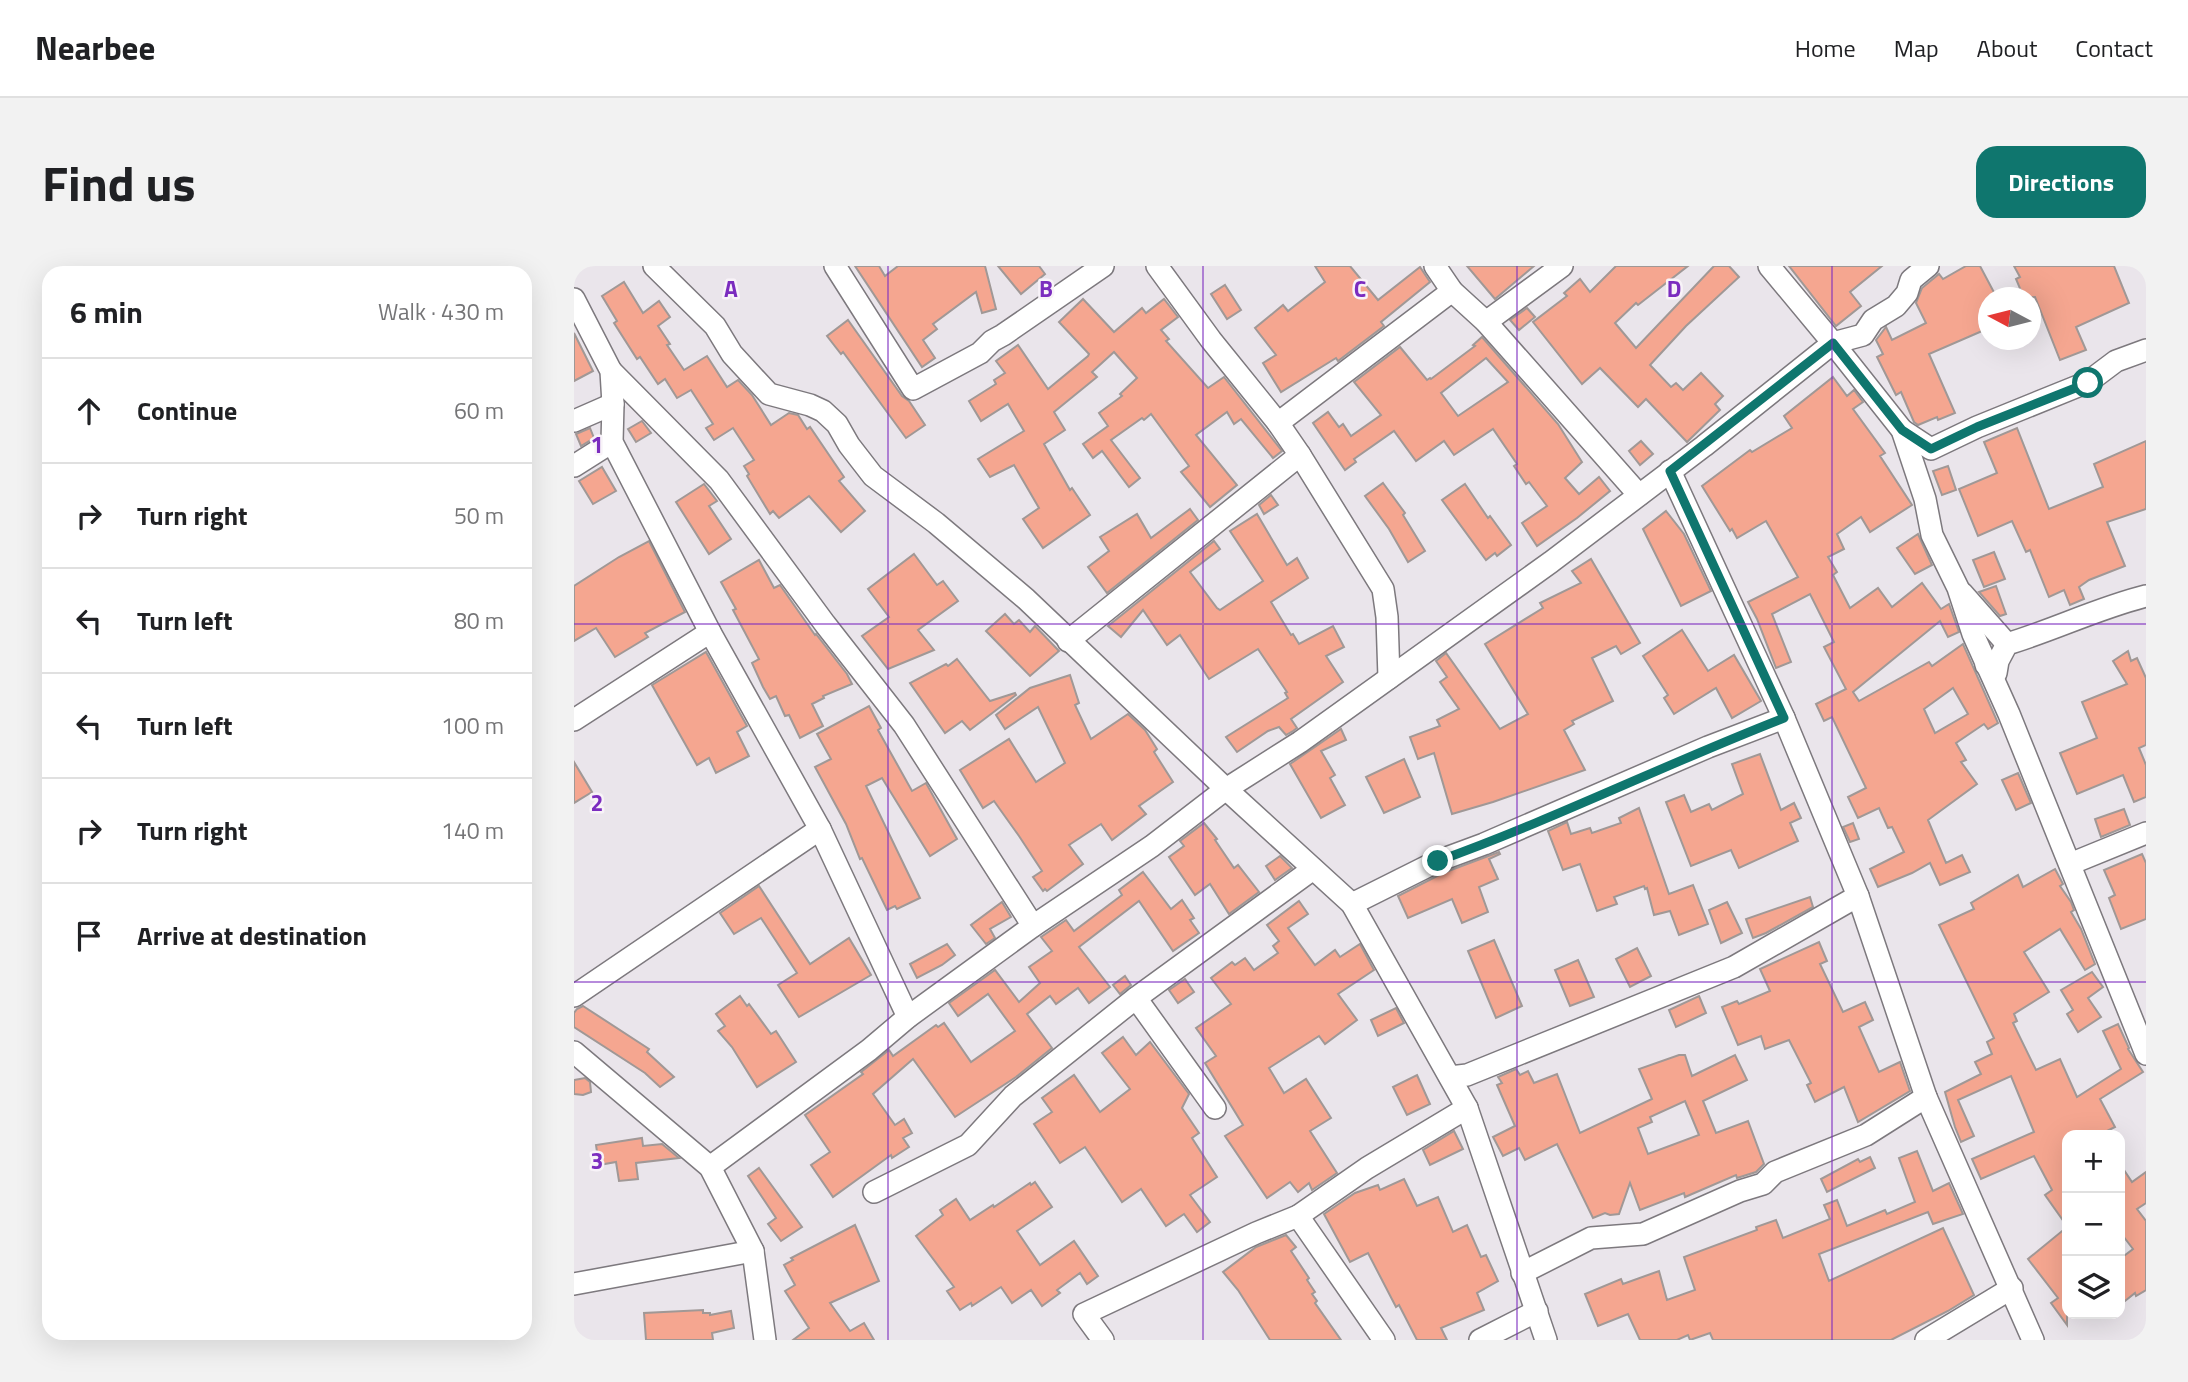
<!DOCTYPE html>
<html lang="en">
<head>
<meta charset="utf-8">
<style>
  body { margin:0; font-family:"Titillium Web",sans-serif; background:#f2f2f2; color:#202124 }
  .controls { position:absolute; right:21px; bottom:21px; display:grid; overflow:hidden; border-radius:14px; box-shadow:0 7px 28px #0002 }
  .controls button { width:63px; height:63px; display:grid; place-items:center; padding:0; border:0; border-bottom:2px solid #e0e0e0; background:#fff; color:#202124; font:35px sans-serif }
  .compass { position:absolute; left:1404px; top:21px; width:63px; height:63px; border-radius:50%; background:#fff; box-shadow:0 7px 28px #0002; rotate:277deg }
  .stop { position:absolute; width:21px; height:21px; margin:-16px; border:5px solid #0f766e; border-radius:50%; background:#fff }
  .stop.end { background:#0f766e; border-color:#fff; box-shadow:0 2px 7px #0008 }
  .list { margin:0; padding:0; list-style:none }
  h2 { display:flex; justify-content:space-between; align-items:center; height:91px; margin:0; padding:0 28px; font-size:30px }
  h2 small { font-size:23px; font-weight:400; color:#757577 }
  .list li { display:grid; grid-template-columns:46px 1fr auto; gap:21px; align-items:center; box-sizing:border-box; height:105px; padding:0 28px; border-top:2px solid #e0e0e0 }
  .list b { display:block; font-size:26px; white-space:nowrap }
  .list em { font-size:23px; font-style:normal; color:#757577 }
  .icon { flex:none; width:38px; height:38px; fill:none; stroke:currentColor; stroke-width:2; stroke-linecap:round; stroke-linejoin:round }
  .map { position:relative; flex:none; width:1572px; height:1074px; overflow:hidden; border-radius:21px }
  header { display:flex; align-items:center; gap:42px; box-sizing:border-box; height:98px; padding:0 35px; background:#fff; border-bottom:2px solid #e0e0e0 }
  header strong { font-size:33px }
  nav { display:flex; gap:38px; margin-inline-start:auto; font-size:24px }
  .intro { display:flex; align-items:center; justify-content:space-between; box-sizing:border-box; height:168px; padding:0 42px }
  h1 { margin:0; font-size:49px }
  .button { padding:18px 32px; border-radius:21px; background:#0f766e; color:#fff; font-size:24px; font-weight:700 }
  main { display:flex; gap:42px; padding:0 42px }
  aside { flex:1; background:#fff; border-radius:21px; box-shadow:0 7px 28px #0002 }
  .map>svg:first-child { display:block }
  .building { fill:#f5a690; stroke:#a09896; stroke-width:2; fill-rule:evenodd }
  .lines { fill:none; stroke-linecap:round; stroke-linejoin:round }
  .minor-casing { stroke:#7d797e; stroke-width:24 }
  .minor { stroke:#fff; stroke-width:21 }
  .route { stroke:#0f766e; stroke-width:9 }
  .grid { fill:none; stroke:#7b2cbf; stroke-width:2; stroke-opacity:0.55 }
  .grid-label { font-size:23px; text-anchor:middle; font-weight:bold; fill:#7b2cbf; stroke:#f8f3f8; stroke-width:5; stroke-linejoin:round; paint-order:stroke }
</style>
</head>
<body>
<header>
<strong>Nearbee</strong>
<nav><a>Home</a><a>Map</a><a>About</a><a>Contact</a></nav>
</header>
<div class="intro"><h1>Find us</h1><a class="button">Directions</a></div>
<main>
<aside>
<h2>6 min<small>Walk · 430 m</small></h2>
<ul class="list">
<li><svg class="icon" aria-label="ahead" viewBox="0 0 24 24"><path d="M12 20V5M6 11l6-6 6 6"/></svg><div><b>Continue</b></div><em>60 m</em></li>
<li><svg class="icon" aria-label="right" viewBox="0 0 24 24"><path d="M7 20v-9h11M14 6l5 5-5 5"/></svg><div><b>Turn right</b></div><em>50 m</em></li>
<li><svg class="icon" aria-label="left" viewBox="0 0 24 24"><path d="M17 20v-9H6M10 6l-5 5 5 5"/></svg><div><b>Turn left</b></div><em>80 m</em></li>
<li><svg class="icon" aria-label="left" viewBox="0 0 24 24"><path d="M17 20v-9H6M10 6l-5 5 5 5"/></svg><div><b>Turn left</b></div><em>100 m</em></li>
<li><svg class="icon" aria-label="right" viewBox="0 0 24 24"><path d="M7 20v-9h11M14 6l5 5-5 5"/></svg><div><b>Turn right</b></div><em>140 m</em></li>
<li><svg class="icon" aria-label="arrive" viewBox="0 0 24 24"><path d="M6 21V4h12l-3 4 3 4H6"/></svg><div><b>Arrive at destination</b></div></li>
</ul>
</aside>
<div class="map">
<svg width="1572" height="1074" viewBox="0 0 1572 1074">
  <rect width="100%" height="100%" fill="#eae5eb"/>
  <g class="building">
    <polygon points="281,0 305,0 311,10 324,0 411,0 422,43 408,47 402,26 359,58 363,63 349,74 361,92 348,101"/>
    <polygon points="424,0 465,0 471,8 447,28"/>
    <polygon points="741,0 776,0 804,34 846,1 856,16 807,56 810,60 764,95 762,92 707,126 689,97 702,89 681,62 709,39 714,45 751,16"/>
    <polygon points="893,0 960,0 921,33"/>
    <polygon points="1042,0 1114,0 1064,39 1062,37 1041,57 1062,82 1140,0 1155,0 1165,11 1112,60 1076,99 1097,121 1102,117 1109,124 1127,107 1149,130 1141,138 1146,144 1113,176 1072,133 1064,141 1026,102 1008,118 959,56 993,30 990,27 1006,13 1016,26"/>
    <polygon points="1215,0 1308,0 1276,26 1287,40 1262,60"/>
    <polygon points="1392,0 1406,0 1423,32 1415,32 1415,62 1355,88 1381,147 1364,154 1363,151 1344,159 1340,156 1327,126 1322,129 1303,91 1309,88 1302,74 1312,61 1318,74 1352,57 1342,37 1348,22 1365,8 1369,13"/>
    <polygon points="1440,0 1540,0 1555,37 1502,61 1512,84 1486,94 1461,31 1450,32 1442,13 1446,11"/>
    <polygon points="50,16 69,47 85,35 96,51 84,60 96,78 93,79 110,104 133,90 153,121 164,114 178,129 197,159 215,147 224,149 233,163 236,161 270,211 265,215 291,245 267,266 235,230 205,252 199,245 196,248 173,210 175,208 170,200 180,194 159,162 140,174 132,162 139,158 117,124 103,132 91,113 84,118 66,91 63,93 40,57 43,55 28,30"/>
    <polygon points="651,19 667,44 653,53 637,28"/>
    <polygon points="509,33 540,66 568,42 572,47 590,33 604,51 587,64 595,73 592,75 634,122 650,111 708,185 699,192 667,153 660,158 653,146 622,169 663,219 636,241 607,206 615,200 577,148 570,154 568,152 537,174 566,212 555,221 528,185 519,192 509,178 534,160 525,147 548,130 546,128 563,112 540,86 518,106 523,111 480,146 491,164 470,178 496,224 498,222 516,249 469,282 449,253 465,242 440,199 416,211 404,193 450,165 434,138 407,155 395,135 422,118 420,114 431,107 422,95 444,79 474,123 514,90 515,88 485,56"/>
    <polygon points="953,42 961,51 945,64 936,54"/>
    <polygon points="274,54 328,130 335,135 351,159 332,172 269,86 267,88 253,70"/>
    <polygon points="0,67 19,105 0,115"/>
    <path d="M908,71L984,158L1008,196L991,212L1005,228L1025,211L1036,225L1003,252L963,280L948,257L973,240L955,216L952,218L940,200L943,198L919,163L880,189L870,175L842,195L820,165L780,193L782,196L771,204L739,157L754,146L765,161L769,158L777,170L807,149L780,116L826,81L853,114L856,112L857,113L901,80L899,79ZM912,92L934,116L884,150L867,127Z"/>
    <path d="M1259,111L1273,130L1280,124L1289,136L1279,143L1311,187L1306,190L1338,239L1296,266L1287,251L1263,268L1270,283L1254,291L1263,306L1259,309L1276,342L1304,322L1318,341L1348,317L1367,343L1375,338L1385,366L1374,371L1366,355L1279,426L1285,435L1355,396L1358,400L1389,378L1424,457L1414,463L1410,458L1382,477L1392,494L1387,496L1403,518L1354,554L1372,597L1388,589L1396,606L1366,619L1356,597L1338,607L1304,621L1296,603L1330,586L1318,561L1314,562L1305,542L1284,552L1274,531L1292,522L1258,451L1250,455L1242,438L1272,423L1250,381L1260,376L1236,328L1198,348L1217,396L1202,402L1183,353L1174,336L1224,311L1192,255L1163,272L1158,263L1156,265L1128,220L1176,184L1178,186L1218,162L1210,150ZM1379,422L1394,448L1361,467L1350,443Z"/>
    <polygon points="68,155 77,167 62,176 54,163"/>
    <polygon points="16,162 20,172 7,180 2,168"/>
    <polygon points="1443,162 1475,243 1529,221 1520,198 1572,175 1572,243 1533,256 1551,300 1515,314 1505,321 1510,333 1496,339 1490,324 1475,331 1456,284 1452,286 1438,255 1404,270 1385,223 1423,207 1410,176"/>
    <polygon points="1067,175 1079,188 1066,199 1055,185"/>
    <polygon points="1374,200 1382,224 1368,229 1359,205"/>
    <polygon points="28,201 42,225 19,238 5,215"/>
    <polygon points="809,217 831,247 829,249 851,285 834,296 815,263 791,230"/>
    <polygon points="130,218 143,235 135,240 157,273 135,288 102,236"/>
    <polygon points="891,218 914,252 916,250 937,279 923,290 921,287 912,294 868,234"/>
    <polygon points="697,229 704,239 690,248 685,239"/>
    <polygon points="616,243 624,254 533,327 514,301 535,285 526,271 563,248 577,272"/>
    <polygon points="1092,245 1110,268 1137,325 1107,340 1069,263"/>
    <polygon points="683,248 713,299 723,292 734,312 697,336 717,369 719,368 725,378 759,360 770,381 752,390 769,416 717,453 723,462 719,465 712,469 705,461 694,465 663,486 652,471 714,432 711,427 713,426 684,383 635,413 606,369 593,379 569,344 547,371 534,360 640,275 646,283 616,306 643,342 646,344 689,315 656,265"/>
    <polygon points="1344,268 1358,299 1341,308 1323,282"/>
    <polygon points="75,275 111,346 71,367 74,371 41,391 22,362 0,375 0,320 45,291"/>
    <polygon points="1420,286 1431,313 1410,321 1399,294"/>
    <polygon points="340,288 363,319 369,315 384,335 344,364 360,384 314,403 288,370 315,351 294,323"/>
    <polygon points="1017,293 1066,377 1047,388 1042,380 1018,392 1039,435 998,455 1000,458 990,464 1011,504 919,536 878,548 860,487 844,493 836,471 866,460 863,454 885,443 866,416 873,411 862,395 872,387 926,463 954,448 911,378 969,342 966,337 1007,317 998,305"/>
    <polygon points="185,294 200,322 206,319 241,369 242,368 273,408 278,418 249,430 250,432 238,438 249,460 226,472 215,449 211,450 202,430 196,433 189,421 178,397 185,393 159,344 162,343 147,316"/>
    <polygon points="1422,320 1432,348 1426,350 1405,326"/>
    <polygon points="431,348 440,358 445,354 456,366 461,360 485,385 456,410 412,365"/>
    <polygon points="1108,364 1134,405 1160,389 1187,435 1158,452 1142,422 1100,448 1090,432 1094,429 1069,390"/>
    <polygon points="1554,385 1557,395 1563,392 1572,412 1572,479 1565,482 1572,499 1572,531 1560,536 1549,509 1503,528 1486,487 1523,472 1508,436 1553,418 1539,395"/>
    <polygon points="132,386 173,460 163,466 175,490 142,507 135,492 123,499 78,419"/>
    <polygon points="383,393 416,435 441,427 442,429 396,464 388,455 371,467 336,417 372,398 374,400"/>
    <polygon points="496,409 505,437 501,439 517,473 554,448 571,464 583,483 580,486 599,516 565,540 572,548 538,574 527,558 495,579 509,598 473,625 471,623 469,625 459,611 468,605 445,570 420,535 409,542 386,504 435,473 462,516 491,497 464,441 431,463 422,449 456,422"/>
    <polygon points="295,440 307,462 304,464 338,525 352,517 383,573 356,590 308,512 292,520 346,632 323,643 321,640 313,644 288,592 286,593 272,558 241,501 257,493 243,468"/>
    <polygon points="767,463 772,474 747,485 761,509 756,512 771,539 747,552 716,498"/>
    <polygon points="1186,488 1207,544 1220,537 1227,552 1216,557 1224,575 1165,602 1157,584 1117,600 1092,536 1110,529 1117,546 1135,538 1138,544 1169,528 1158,498"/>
    <polygon points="830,493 846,531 810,547 792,511"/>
    <polygon points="0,496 18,526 0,537"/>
    <polygon points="1444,507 1457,537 1442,544 1428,514"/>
    <polygon points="1065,542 1095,628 1119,619 1134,658 1105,669 1096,645 1080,649 1073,622 1071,623 1070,620 1040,631 1043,638 1023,645 1006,598 989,604 974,565 993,556 997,568 1016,562 1018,567 1047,557 1045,552"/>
    <polygon points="1550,543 1556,559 1527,571 1521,553"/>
    <polygon points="630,557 643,573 641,574 660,602 664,599 685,626 655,648 636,618 621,629 595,591 610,580 606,575"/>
    <polygon points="1279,557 1285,573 1276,576 1269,561"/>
    <polygon points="925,586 926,588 915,593 924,613 905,621 914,646 888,657 878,633 834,652 824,630 869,607"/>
    <polygon points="1568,588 1572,597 1572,653 1547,663 1535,632 1541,629 1530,604"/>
    <polygon points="706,590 718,602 701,614 692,600"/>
    <polygon points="1481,603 1489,618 1486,620 1497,636 1500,644 1497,646 1507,663 1521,698 1511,704 1486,663 1450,686 1475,726 1440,748 1443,755 1439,757 1462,804 1486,793 1503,831 1547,803 1529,765 1544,758 1555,782 1554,783 1569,806 1526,833 1541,861 1525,869 1493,869 1493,960 1471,929 1478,924 1460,890 1407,913 1398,893 1460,866 1437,810 1384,834 1400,870 1387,876 1381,861 1371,826 1407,808 1401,796 1418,788 1413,776 1420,772 1365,659 1400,643 1397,637 1444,609 1449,621"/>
    <polygon points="569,606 597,643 608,634 620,652 616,654 625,667 599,685 565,635 505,681 536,721 515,737 504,722 482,738 476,730 453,748 478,782 442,811 381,851 339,793 299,828 321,859 330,853 338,867 329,872 335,881 318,892 317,889 259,931 237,899 256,886 231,849 289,808 287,806 315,784 319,790 362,759 364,761 370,757 397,796 441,765 414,728 384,750 375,737 421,704 445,736 466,717 455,701 478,685 467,671 492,654 500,665 548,629 545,624"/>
    <polygon points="185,620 236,698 275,672 297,709 225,751 204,719 223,707 187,652 160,668 146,647"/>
    <polygon points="1236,631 1239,641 1192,667 1179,672 1172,653"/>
    <polygon points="725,635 734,648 714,662 741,699 761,684 766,691 786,678 800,704 764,728 783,754 751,778 745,770 695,802 710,827 732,813 757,852 736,865 763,907 738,924 735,917 724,926 716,916 693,932 651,870 669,859 631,797 642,790 622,762 657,738 637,712 658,696 661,699 671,692 680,704 704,687 699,680 705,675 693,659"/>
    <polygon points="428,636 437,651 416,663 421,672 412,678 397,659"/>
    <polygon points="1153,636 1168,667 1147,677 1135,644"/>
    <polygon points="920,674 948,740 922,752 894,685"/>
    <polygon points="1245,676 1253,695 1246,698 1269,746 1291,736 1299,754 1285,761 1305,806 1326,796 1336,825 1284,856 1270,821 1241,836 1233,819 1237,817 1215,774 1191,783 1187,770 1164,779 1148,741 1163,735 1165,738 1196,725 1186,703"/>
    <polygon points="373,678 381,689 368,699 343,712 336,698"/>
    <polygon points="1063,682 1077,710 1056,721 1042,693"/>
    <polygon points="1004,694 1020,731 996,740 981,704"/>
    <polygon points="1518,706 1529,721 1514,732 1527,751 1504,766 1493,748 1499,744 1487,724"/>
    <polygon points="551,710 557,719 546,728 539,719"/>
    <polygon points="611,713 620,726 604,737 595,724"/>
    <polygon points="166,730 173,740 175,738 197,768 202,765 222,796 183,821 158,781 144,765 151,760 142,748"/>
    <polygon points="1125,730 1132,747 1102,761 1095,744"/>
    <polygon points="9,740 75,783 73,786 100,811 86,821 71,807 0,761 0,747 3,743"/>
    <polygon points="822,742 830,757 804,770 797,754"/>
    <polygon points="549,771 562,789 576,776 615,828 608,842 625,867 618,872 643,911 616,929 636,956 623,966 610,948 592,960 567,923 548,936 511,881 486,897 460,858 478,846 468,832 500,809 526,846 556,823 528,787"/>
    <path d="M1105,789H1111L1118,810L1161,789L1173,814L1129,835L1142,867L1174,855L1190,898L1182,906L1163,912L1162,909L1111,931L1110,927L1066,944L1056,917L1045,948L1036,949L1031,947L1019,952L983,878L951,894L945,882L929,890L919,871L941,860L923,819L928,817L924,811L942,803L946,809L954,805L960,817L983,808L1006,867L1078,833L1065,803ZM1111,835L1125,869L1074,888L1064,862L1078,856L1076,851Z"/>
    <polygon points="843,809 856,838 833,849 819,821"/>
    <polygon points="11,812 16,816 17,826 9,829 0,828 0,814"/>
    <polygon points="880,865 889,883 856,899 849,884"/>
    <polygon points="68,872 69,880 88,878 105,892 62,897 64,913 45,915 42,896 25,899 22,879"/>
    <polygon points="1343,885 1359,925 1375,917 1389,948 1359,958 1354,946 1245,988 1255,1015 1369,962 1400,1029 1374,1045 1317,1074 1139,1074 1136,1067 1116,1074 1114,1069 1103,1074 1066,1074 1054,1048 1024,1060 1011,1028 1047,1013 1049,1018 1085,1005 1093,1034 1121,1024 1110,991 1183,964 1182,961 1202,954 1209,972 1256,953 1250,939 1263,934 1273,960 1311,944 1313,948 1341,936 1325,892"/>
    <polygon points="1296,891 1301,902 1253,926 1247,913 1284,893 1286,896"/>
    <polygon points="1546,898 1558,916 1572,906 1572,937 1563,943 1572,955 1572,1024 1562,1030 1561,1027 1546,1039 1546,993 1559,983 1546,966"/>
    <polygon points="185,902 228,961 207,975 194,958 202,952 174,910"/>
    <polygon points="830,913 843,940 864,931 879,966 893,959 907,991 912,989 924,1015 903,1027 910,1044 867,1062 873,1074 843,1074 825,1039 822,1041 794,987 776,996 750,948 781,927 804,919 806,924"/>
    <polygon points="461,916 478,941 443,965 466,999 500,975 524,1010 513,1018 506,1007 483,1024 486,1027 468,1040 457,1024 438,1037 427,1021 398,1040 397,1037 386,1044 373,1025 380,1021 342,970 369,949 366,944 382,933 396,954 419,939 420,941 456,917 457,919"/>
    <polygon points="281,959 305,1015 256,1037 276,1065 290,1057 300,1074 219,1074 235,1062 211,1025 221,1019 210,999 219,994 217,992"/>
    <polygon points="1493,961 1493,1059 1477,1037 1484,1032 1454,993"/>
    <polygon points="712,969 722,981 717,985 735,1012 733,1014 741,1026 738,1028 743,1035 741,1037 767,1074 696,1074 664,1024 649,1006 682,981"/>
    <polygon points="129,1044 129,1047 136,1047 136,1049 157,1045 160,1062 138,1067 139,1074 72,1074 70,1047"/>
  </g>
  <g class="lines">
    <g class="minor-casing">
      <g id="minor">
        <polyline points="80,0 141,60 158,88 195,128 236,139 249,145 263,158 275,179 299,210 362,257 452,333 652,523 778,638 893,842 972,1074"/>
        <polyline points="261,0 339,123 406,87 418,75 429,69 529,0"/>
        <polyline points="583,0 637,74 704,157 726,189 809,323 813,351 815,412"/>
        <polyline points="861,0 878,25 912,56 1065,229"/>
        <polyline points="1195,0 1259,77 1289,69 1299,54 1322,40 1333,27 1337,14 1354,0"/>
        <polyline points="0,33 37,105 39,138 38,176 136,366"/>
        <polyline points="912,56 988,0"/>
        <polyline points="37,105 145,214 251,358 330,459 459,660"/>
        <polyline points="0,155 39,138"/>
        <polyline points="704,157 878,25"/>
        <polyline points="1328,164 1357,183 1403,161 1514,116 1542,95 1572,84"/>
        <polyline points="0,200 38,176"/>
        <polyline points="1096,205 1210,452 1284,630 1352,831 1459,1074"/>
        <polyline points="1388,327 1433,378"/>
        <polyline points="494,375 726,189"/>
        <path d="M1412,399L1422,407L1424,395L1433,378C1480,364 1524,342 1572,330"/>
        <polyline points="0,454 136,366 246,563 334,751"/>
        <polyline points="1496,598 1572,567"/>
        <polyline points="778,638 864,595 910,578 1134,481 1210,452"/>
        <polyline points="0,730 246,563"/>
        <polyline points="562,732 641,842"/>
        <polyline points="0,786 136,901 179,985 191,1074"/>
        <polyline points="876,811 893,809 1160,701 1284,630"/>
        <polyline points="136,901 295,784 334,751 459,660 578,580 652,523 726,476 977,296 1130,180 1259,77 1328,164 1351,233 1358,269 1384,322 1399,368 1435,448 1572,788"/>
        <polyline points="300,926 394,879 439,830 562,732 739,603"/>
        <polyline points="724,950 793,902 893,842"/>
        <polyline points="948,1007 1017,972 1069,968 1166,925 1189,918 1201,906 1292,869 1352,831"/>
        <polyline points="0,1018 179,985"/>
        <polyline points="529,1074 510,1048 682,967 724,950 810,1074"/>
        <polyline points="906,1074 963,1045"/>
        <polyline points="1352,1074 1438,1022"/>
      </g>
    </g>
    <use href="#minor" class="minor"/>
  </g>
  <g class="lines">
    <path class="route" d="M864,595C981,553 1094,497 1210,452L1096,205L1259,77L1328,164L1357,183L1403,161L1514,117"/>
  </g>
  <path class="grid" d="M314,0V1074M629,0V1074M943,0V1074M1258,0V1074M0,358H1572M0,716H1572"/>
  <g class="grid-label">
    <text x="157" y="31">A</text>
    <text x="472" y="31">B</text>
    <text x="786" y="31">C</text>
    <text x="1100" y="31">D</text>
    <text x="23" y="187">1</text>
    <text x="23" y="545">2</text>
    <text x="23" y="903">3</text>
  </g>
</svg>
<div class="controls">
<button>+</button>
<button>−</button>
<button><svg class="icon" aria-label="layers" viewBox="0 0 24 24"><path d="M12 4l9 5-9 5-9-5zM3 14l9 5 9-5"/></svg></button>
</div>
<svg class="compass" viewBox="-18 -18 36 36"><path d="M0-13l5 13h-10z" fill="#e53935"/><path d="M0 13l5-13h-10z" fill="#757577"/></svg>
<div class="stop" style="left:1514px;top:117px"></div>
<div class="stop end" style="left:864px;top:595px"></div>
</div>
</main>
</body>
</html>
